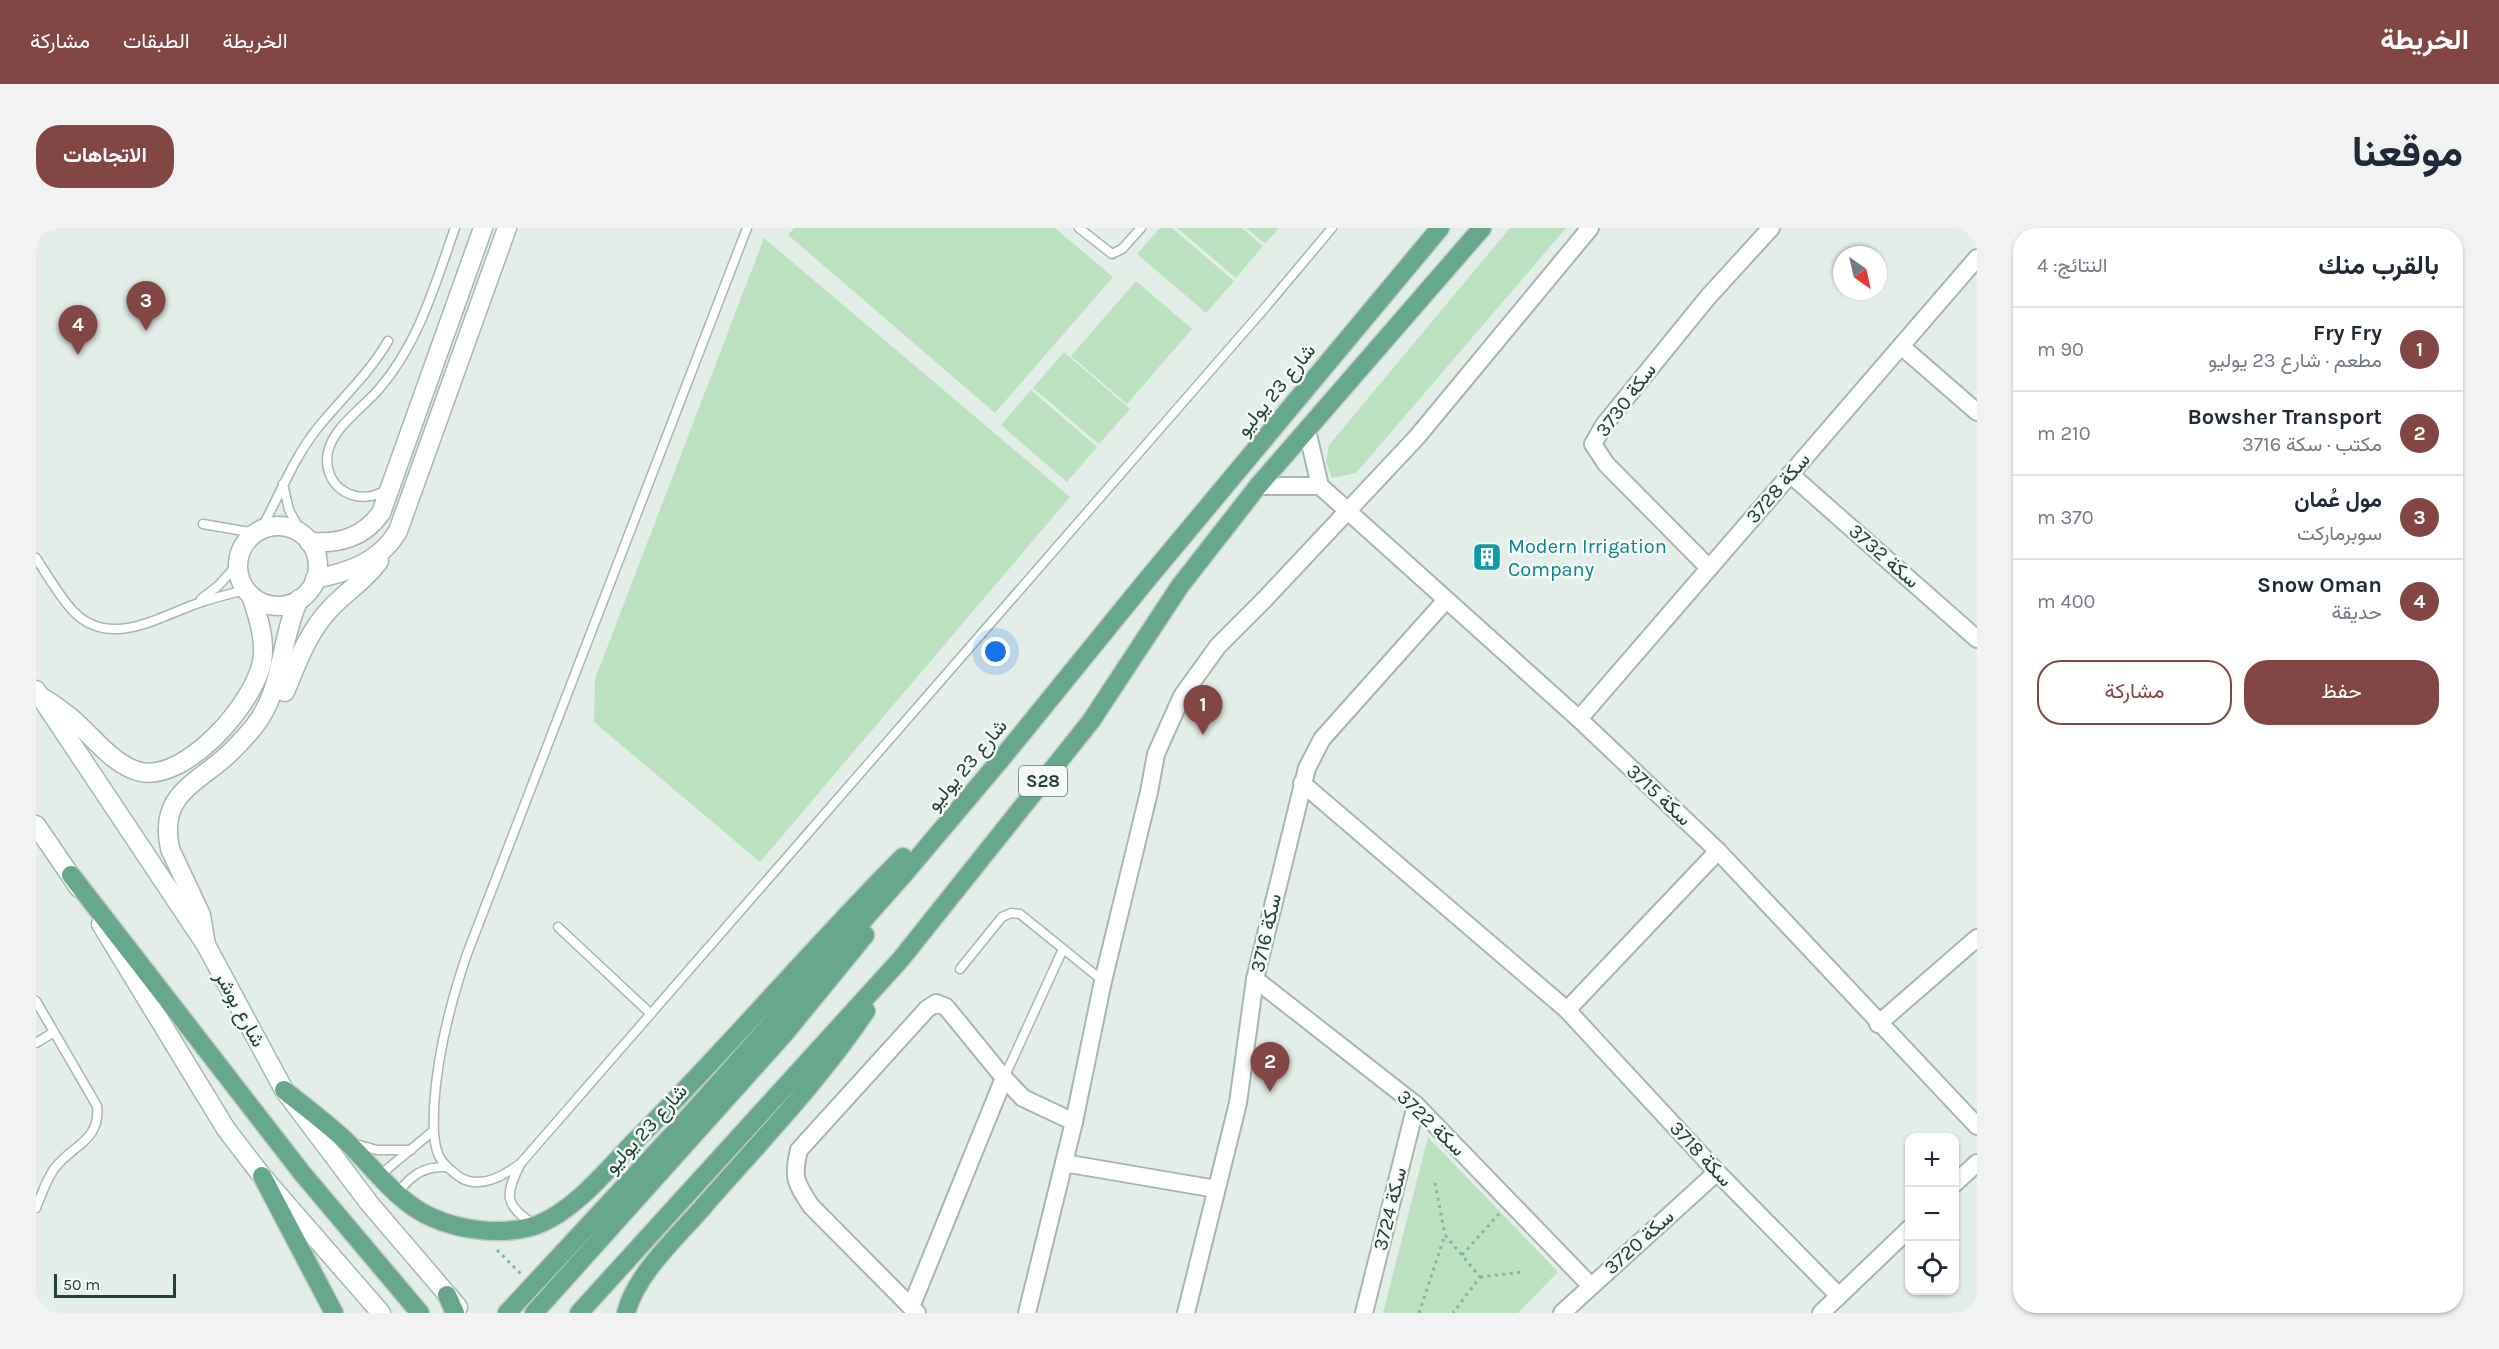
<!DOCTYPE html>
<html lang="ar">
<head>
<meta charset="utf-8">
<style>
  body { margin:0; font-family:Karla,Vazirmatn,sans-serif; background:#f2f2f3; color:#1f2937; direction:rtl }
  .controls { position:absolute; right:18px; bottom:18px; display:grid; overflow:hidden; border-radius:12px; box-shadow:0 2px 4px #0004 }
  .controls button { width:54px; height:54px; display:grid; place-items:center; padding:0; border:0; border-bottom:2px solid #e0e1e3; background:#fff; color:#1f2937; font:30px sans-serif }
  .compass { position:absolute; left:1797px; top:18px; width:54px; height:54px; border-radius:50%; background:#fff; box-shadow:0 2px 4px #0004; rotate:146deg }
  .scale { position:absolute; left:18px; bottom:15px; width:122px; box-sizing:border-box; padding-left:6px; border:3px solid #224235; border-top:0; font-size:16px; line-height:21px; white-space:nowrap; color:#224235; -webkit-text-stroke:4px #f5faf7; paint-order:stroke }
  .you { position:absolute; left:960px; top:424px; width:21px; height:21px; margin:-15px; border:4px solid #fff; border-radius:50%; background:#1a73e8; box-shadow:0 0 0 9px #1a73e833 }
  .badge { display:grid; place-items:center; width:39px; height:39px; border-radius:50%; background:#824645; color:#fff; font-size:20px; font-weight:700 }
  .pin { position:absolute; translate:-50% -50px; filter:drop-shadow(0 2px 3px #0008) }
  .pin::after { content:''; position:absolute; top:32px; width:21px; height:18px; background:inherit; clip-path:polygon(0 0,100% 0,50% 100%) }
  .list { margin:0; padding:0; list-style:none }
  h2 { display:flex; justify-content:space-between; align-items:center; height:78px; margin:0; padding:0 24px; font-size:26px }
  h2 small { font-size:20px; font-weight:400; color:#747a83 }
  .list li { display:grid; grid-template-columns:39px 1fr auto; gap:18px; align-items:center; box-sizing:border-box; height:84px; padding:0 24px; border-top:2px solid #e0e1e3 }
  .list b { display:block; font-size:22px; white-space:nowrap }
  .list p { margin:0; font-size:20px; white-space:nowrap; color:#747a83 }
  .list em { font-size:20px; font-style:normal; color:#747a83 }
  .actions { display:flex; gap:12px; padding:18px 24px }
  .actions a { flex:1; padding:14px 0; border:2px solid #824645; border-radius:24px; text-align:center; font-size:21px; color:#824645 }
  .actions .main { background:#824645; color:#fff }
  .icon { flex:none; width:33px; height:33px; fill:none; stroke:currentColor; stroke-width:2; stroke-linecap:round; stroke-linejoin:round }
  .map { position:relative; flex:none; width:1941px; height:1085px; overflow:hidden; direction:ltr; border-radius:24px }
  header { display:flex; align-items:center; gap:36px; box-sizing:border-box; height:84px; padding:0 30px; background:#824645; color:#fff }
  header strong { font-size:28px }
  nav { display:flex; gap:33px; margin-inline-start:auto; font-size:21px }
  .intro { display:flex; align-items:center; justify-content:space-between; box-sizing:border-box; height:144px; padding:0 36px }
  h1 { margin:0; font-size:42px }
  .button { padding:15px 27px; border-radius:24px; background:#824645; color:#fff; font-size:21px; font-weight:700 }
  main { display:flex; gap:36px; padding:0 36px }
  aside { flex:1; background:#fff; border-radius:24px; box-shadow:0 2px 4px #0004 }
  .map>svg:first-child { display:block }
  .green { fill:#bce1c1 }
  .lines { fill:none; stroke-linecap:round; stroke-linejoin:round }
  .service-casing { stroke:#a6b7af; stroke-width:11 }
  .minor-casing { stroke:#a6b7af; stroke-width:20 }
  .tertiary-casing { stroke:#a6b7af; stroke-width:21 }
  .secondary-casing { stroke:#a1bbaf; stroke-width:21 }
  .primary-casing { stroke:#c1cac6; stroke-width:21 }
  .path { stroke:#82b49e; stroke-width:3; stroke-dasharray:3 4.5; stroke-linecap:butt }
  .service { stroke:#fff; stroke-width:8 }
  .minor { stroke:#fff; stroke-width:16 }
  .tertiary { stroke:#fff; stroke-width:18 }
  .secondary { stroke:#fff; stroke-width:18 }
  .primary { stroke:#66a78e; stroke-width:18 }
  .labels { text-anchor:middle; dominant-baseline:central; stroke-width:5; stroke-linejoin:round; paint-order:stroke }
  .shield { fill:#f5faf7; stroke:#61796f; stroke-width:1.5 }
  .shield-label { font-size:18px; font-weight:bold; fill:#224235 }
  .street-label { font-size:20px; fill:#224235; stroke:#f5faf7 }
  .culture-label { font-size:20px; fill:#0d838f; stroke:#f5faf7; text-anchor:start }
</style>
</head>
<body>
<header>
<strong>الخريطة</strong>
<nav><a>الخريطة</a><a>الطبقات</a><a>مشاركة</a></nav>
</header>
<div class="intro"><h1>موقعنا</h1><a class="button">الاتجاهات</a></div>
<main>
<aside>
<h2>بالقرب منك<small>النتائج: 4</small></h2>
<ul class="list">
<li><span class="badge">1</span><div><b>Fry Fry</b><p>مطعم · شارع 23 يوليو</p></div><em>90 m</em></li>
<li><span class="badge">2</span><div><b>Bowsher Transport</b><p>مكتب · سكة 3716</p></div><em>210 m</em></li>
<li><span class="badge">3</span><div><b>مول عُمان</b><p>سوبرماركت</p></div><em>370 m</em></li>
<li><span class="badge">4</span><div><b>Snow Oman</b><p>حديقة</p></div><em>400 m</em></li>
</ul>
<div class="actions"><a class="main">حفظ</a><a>مشاركة</a></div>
</aside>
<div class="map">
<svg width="1941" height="1085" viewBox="0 0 1941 1085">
  <rect width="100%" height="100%" fill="#e4eee8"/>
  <g class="green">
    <polygon points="758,0 1019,0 1077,49 959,185 752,7"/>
    <polygon points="1124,0 1136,0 1198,53 1170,85 1101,26"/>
    <polygon points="1141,0 1206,0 1227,18 1200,50"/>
    <polygon points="1210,0 1243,0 1229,16"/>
    <polygon points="1474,0 1530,0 1320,245 1296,250 1290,234 1293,217"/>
    <polygon points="728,10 1034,269 724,634 558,494 559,451"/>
    <polygon points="1100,53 1156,101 1091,176 1035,128"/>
    <polygon points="1028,124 1094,181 1063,216 997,160"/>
    <polygon points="995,162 1061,219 1031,254 965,197"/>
    <polygon points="1392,909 1522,1044 1482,1085 1347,1085"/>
  </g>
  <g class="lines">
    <g class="service-casing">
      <g id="service">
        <path d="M711,0L431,726C414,776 401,826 398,879C398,896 396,912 403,928C407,937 415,942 422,948C443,963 468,948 485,935L1228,81L1296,0"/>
        <polyline points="1043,0 1076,26 1086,21 1105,0"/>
        <polyline points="247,256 253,282 266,306"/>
        <path d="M351,261C323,281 285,260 292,224C297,199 328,179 343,161C383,115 399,56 419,0"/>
        <polyline points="167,296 219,305"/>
        <path d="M224,303C243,269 256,233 280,202C304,172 333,146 352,113"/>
        <path d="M0,330C12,348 23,368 37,383C72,420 119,391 157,377C174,371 192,366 210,362"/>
        <polyline points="165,371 182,358 202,336"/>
        <polyline points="522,699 615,786"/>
        <polyline points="924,741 966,689 975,685 984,686 1067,753"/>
        <path d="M0,773L61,878C65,913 36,917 18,941C10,953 5,967 0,980"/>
        <polyline points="0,815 18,804"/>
        <polyline points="968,850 1027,721"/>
        <polyline points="320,916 341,922 375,922"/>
        <path d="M484,937C468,968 469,978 499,997"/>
        <polyline points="344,947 397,903"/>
        <path d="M362,965C375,947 388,938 411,939"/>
      </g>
    </g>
    <g class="minor-casing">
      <g id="minor">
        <polyline points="1865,118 1941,184"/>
        <polyline points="1271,202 1284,258 1543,491 1682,623 1941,898"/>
        <polyline points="1754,246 1941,411"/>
        <polyline points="1222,258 1284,258"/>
        <polyline points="1673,340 1570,236 1557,216 1568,197 1672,69 1735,0"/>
        <polyline points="1543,491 1941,30"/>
        <polyline points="1266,555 1531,782 1681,944 1803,1068"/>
        <polyline points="1219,751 1380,877 1554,1057"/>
        <polyline points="1531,782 1682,623"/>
        <polyline points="1842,796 1941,710"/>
        <polyline points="1028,935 1180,961"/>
        <polyline points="1918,956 1941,935"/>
        <polyline points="875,1079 968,850 987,870 1038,894"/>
        <path d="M881,1085L775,978C760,955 756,950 763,922L891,781L900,775L910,779L968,850"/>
        <polyline points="991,1085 1038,894 1067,753 1113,564 1120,526 1146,468 1182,418 1228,372 1381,209 1554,0"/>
        <polyline points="1150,1085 1202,875 1219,751 1271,540 1286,511 1410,372"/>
        <polyline points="1328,1085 1380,877"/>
        <polyline points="1526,1085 1681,944"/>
        <polyline points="1785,1085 1874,1000"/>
      </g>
    </g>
    <g class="tertiary-casing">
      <g id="tertiary">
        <circle cx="242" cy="338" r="40"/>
        <path d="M273,314C303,316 327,310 345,285L447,0"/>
        <path d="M279,351C313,344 344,334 362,303L471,0"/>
        <path d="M249,464C261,435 271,406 293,382C308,365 330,352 343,333"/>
        <path d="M4,468C14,474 24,481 34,489C55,506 77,538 105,544C151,553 218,475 226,434C230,411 222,389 215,367"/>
        <path d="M170,717L165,687L134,621C124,574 149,561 181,536C194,526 206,513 217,500C248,462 243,414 263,371"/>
      </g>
    </g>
    <g class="secondary-casing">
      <g id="secondary">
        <polyline points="0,462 170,717 248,862 333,975 422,1079"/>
        <polyline points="0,597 43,660"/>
        <polyline points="65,696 190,901 226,948 345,1085"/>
      </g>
    </g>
    <g class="primary-casing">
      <g id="primary">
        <polyline points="35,647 266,945 384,1085"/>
        <path d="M248,862C269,879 291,895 311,914C337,939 361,974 395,989C425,1003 468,1008 501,997C539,982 569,944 597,915C690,823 774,722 867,629"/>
        <polyline points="226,948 298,1085"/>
        <polyline points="411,1067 419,1085"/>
        <polyline points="471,1085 639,904 869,645 966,530 1109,354 1404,0"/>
        <polyline points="498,1085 749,805 829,707"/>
        <polyline points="543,1085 865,731 1055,493 1144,358 1222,258 1446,0"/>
        <path d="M590,1085C600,1046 641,1009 667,979C723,915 783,853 830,783"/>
      </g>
    </g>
    <g class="path">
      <polyline points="1399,955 1409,1007"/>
      <polyline points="461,1022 485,1046"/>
      <polyline points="1426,1027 1463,986"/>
      <polyline points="1444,1049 1487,1044"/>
      <polyline points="1383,1085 1409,1007 1444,1049 1417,1085"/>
    </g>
    <use href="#service" class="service"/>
    <use href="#minor" class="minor"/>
    <use href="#tertiary" class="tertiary"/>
    <use href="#secondary" class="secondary"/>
    <use href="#primary" class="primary"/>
  </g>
  <defs>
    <g id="building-square" transform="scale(1.5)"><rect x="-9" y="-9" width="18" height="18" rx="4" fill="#0f9aa8" stroke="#f5faf7"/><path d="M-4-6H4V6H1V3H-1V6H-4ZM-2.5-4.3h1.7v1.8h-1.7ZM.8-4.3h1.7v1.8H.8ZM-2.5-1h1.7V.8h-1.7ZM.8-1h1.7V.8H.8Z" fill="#fff"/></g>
  </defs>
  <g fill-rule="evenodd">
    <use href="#building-square" x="1451" y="329"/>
  </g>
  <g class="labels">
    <rect class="shield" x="983" y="538" width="48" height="30" rx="4.5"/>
    <g class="shield-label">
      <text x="1007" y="553">S28</text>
    </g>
    <g class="street-label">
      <text transform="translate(1240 162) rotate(-51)">شارع 23 يوليو</text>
      <text transform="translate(1590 172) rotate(-53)">سكة 3730</text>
      <text transform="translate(1742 260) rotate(-49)">سكة 3728</text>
      <text transform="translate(1848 328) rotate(41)">سكة 3732</text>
      <text transform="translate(931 537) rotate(-50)">شارع 23 يوليو</text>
      <text transform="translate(1623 567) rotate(43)">سكة 3715</text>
      <text transform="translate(1230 705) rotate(-77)">سكة 3716</text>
      <text transform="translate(204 781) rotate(61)">شارع بوشر</text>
      <text transform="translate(1395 895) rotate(44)">سكة 3722</text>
      <text transform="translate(610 901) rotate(-48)">شارع 23 يوليو</text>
      <text transform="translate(1665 926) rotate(47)">سكة 3718</text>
      <text transform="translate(1354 981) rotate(-76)">سكة 3724</text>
      <text transform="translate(1603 1014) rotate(-42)">سكة 3720</text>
    </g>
    <g class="culture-label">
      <text x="1472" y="318">Modern Irrigation<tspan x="1472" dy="23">Company</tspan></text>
    </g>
  </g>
</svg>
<div class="controls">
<button>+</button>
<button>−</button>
<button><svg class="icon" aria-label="locate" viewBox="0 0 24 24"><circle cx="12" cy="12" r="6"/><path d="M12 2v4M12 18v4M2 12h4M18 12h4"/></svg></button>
</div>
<svg class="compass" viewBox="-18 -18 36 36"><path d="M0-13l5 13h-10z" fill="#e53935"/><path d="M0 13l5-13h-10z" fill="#747a83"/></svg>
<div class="scale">50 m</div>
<div class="you"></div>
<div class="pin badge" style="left:1167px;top:507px">1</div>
<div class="pin badge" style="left:1234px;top:864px">2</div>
<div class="pin badge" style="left:110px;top:103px">3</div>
<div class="pin badge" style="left:42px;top:127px">4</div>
</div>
</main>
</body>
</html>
